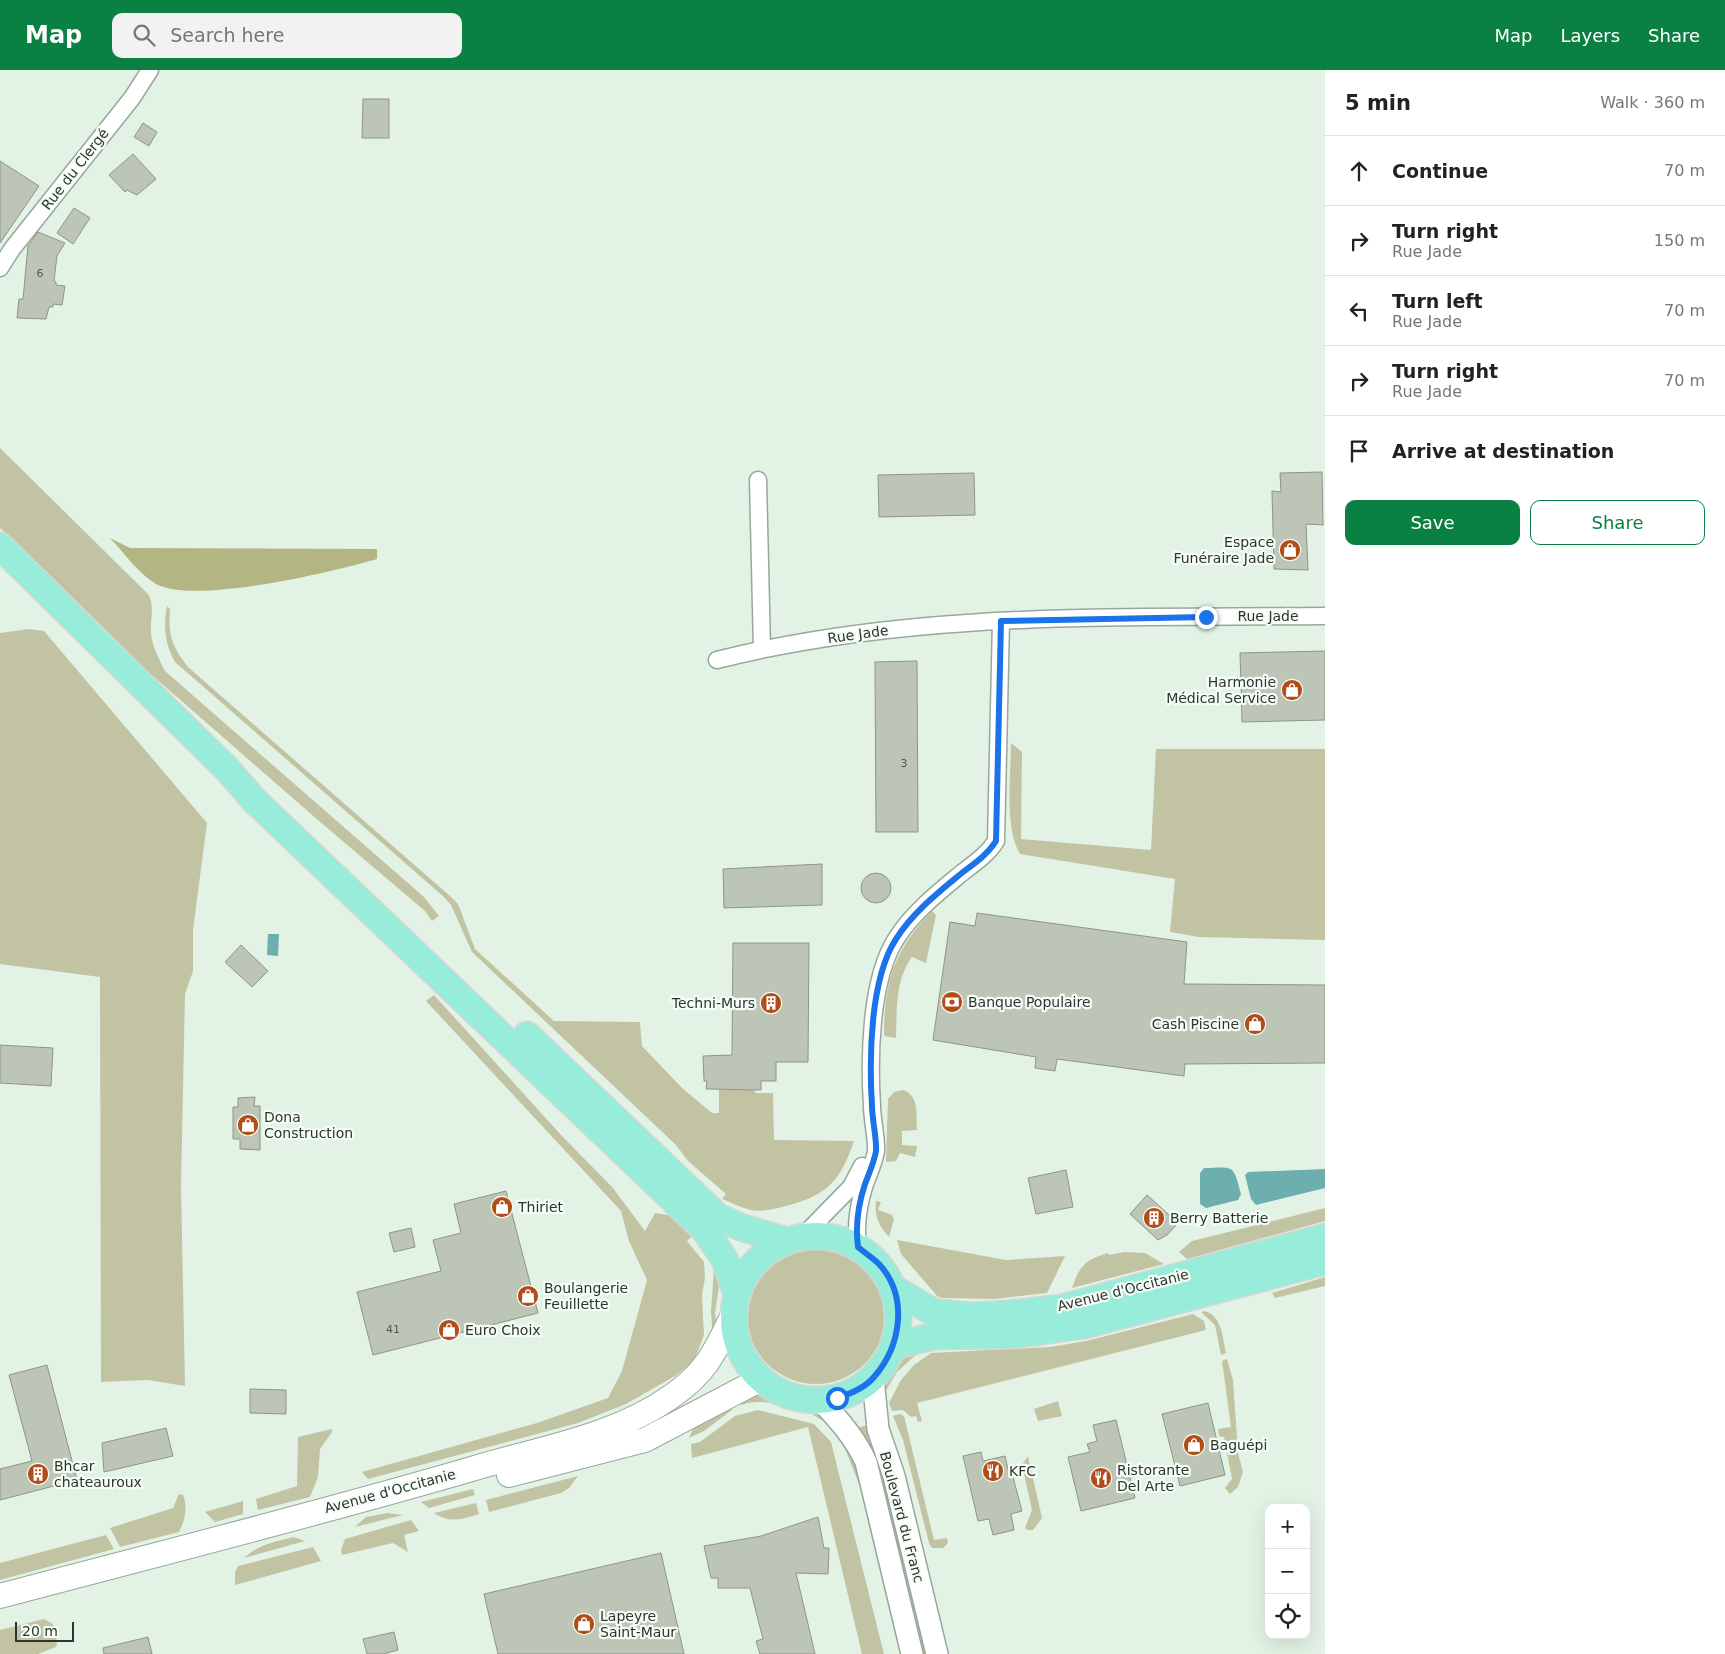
<!DOCTYPE html>
<html lang="en">
<head>
<meta charset="utf-8">
<style>
  body { margin:0; font-family:"DejaVu Sans",sans-serif; background:#f2f2f2; color:#222 }
  .controls { position:absolute; right:15px; bottom:15px; display:grid; overflow:hidden; border-radius:10px; box-shadow:0 5px 20px #0002 }
  .controls button { width:45px; height:45px; display:grid; place-items:center; padding:0; border:0; border-bottom:1px solid #e0e0e0; background:#fff; color:#222; font:25px sans-serif }
  .scale { position:absolute; left:15px; bottom:12px; width:59px; box-sizing:border-box; padding-left:5px; border:2px solid #2e342f; border-top:0; font-size:14px; line-height:18px; white-space:nowrap; color:#2e342f; -webkit-text-stroke:4px #f4fef6; paint-order:stroke }
  .stop { position:absolute; width:15px; height:15px; margin:-11px; border:4px solid #1a73e8; border-radius:50%; background:#fff }
  .stop.end { background:#1a73e8; border-color:#fff; box-shadow:0 1px 5px #0008 }
  .list { margin:0; padding:0; list-style:none }
  h2 { display:flex; justify-content:space-between; align-items:center; height:65px; margin:0; padding:0 20px; font-size:21px }
  h2 small { font-size:16px; font-weight:400; color:#767676 }
  .list li { display:grid; grid-template-columns:32px 1fr auto; gap:15px; align-items:center; box-sizing:border-box; height:70px; padding:0 20px; border-top:1px solid #e0e0e0 }
  .list b { display:block; font-size:19px; white-space:nowrap }
  .list p { margin:0; font-size:16px; white-space:nowrap; color:#767676 }
  .list em { font-size:16px; font-style:normal; color:#767676 }
  .actions { display:flex; gap:10px; padding:15px 20px }
  .actions a { flex:1; padding:11px 0; border:1px solid #0b8043; border-radius:10px; text-align:center; font-size:18px; color:#0b8043 }
  .actions .main { background:#0b8043; color:#fff }
  .icon { flex:none; width:28px; height:28px; fill:none; stroke:currentColor; stroke-width:2; stroke-linecap:round; stroke-linejoin:round }
  .map { position:relative; flex:none; width:1325px; height:1584px; overflow:hidden }
  header { display:flex; align-items:center; gap:30px; box-sizing:border-box; height:70px; padding:0 25px; background:#0b8043; color:#fff }
  header strong { font-size:24px }
  nav { display:flex; gap:28px; margin-inline-start:auto; font-size:18px }
  .search { width:350px; height:45px; background:#f2f2f2; display:flex; align-items:center; gap:12px; box-sizing:border-box; padding:0 18px; border-radius:10px; color:#767676; font-size:19px }
  main { display:flex }
  aside { flex:1; background:#fff }
  .map>svg:first-child { display:block }
  .green { fill:#c2c3a3 }
  .forest { fill:#b3b583 }
  .water { fill:#6dafaf }
  .building { fill:#bdc6b6; stroke:#8d9586 }
  .lines { fill:none; stroke-linecap:round; stroke-linejoin:round }
  .minor-casing { stroke:#97a79b; stroke-width:19 }
  .tertiary-casing { stroke:#97a79b; stroke-width:24 }
  .secondary-casing { stroke:#97a79b; stroke-width:26 }
  .primary-casing { stroke:#d5d6d5; stroke-width:29 }
  .minor { stroke:#fff; stroke-width:16 }
  .tertiary { stroke:#fff; stroke-width:21 }
  .secondary { stroke:#fff; stroke-width:24 }
  .primary { stroke:#97edd9; stroke-width:26 }
  .route { stroke:#1a73e8; stroke-width:6 }
  .labels { text-anchor:middle; dominant-baseline:central; stroke-width:4.5; stroke-linejoin:round; paint-order:stroke }
  .number-label { font-size:11px; fill:#525851 }
  .street-label { font-size:14px; fill:#2e342f; stroke:#f4fef6 }
  .poi-label { font-size:14px; fill:#2e342f; stroke:#f4fef6; text-anchor:start }
</style>
</head>
<body>
<header>
<strong>Map</strong>
<div class="search"><svg class="icon" aria-label="search" viewBox="0 0 24 24"><circle cx="10" cy="10" r="6"/><path d="M15 15l6 6"/></svg>Search here</div>
<nav><a>Map</a><a>Layers</a><a>Share</a></nav>
</header>
<main>
<div class="map">
<svg width="1325" height="1584" viewBox="0 0 1325 1584">
  <rect width="100%" height="100%" fill="#e2f3e6"/>
  <g class="green">
    <path d="M0,378L148,524C155,535 150,550 151,563C152,576 159,589 165,601L424,827L439,846L432,851L425,841L319,751L138,593L0,458Z"/>
    <path d="M167,536L170,539C168,566 172,576 188,597L450,826L458,834L475,879L554,951L640,952L642,976L682,1018L712,1043H719V1020H754L756,1023H773L774,1070L854,1071C840,1112 827,1125 786,1136C775,1139 762,1142 751,1140C741,1138 731,1132 722,1129L726,1124L688,1091L676,1075L472,882L451,835L444,827L175,592C165,574 163,557 167,536Z"/>
    <polygon points="29,559 44,561 207,753 193,860 193,901 185,924 181,1116 185,1316 148,1310 101,1312 100,907 0,894 0,563"/>
    <path d="M1011,673L1022,682L1021,769L1151,780L1156,679H1325V870L1199,867L1170,862L1175,809L1020,784C1004,758 1011,704 1011,673Z"/>
    <path d="M932,841L936,845L926,893L912,887C895,910 897,941 896,968L884,966C884,912 894,880 932,841Z"/>
    <polygon points="434,925 561,1065 613,1118 645,1161 655,1143 668,1145 694,1164 687,1171 704,1192 705,1208 702,1225 704,1265 694,1291 675,1306 626,1334 578,1353 368,1409 362,1402 537,1353 608,1328 622,1301 647,1210 629,1171 621,1141 426,931"/>
    <path d="M903,1020C920,1026 916,1045 917,1060L902,1061V1075L917,1076L915,1087L900,1083L896,1091L886,1092L888,1029L894,1022Z"/>
    <path d="M876,1131L881,1132L878,1140L892,1145L894,1149L889,1167C879,1156 874,1146 876,1131Z"/>
    <polygon points="1325,1138 1325,1151 1187,1189 1179,1182 1192,1171"/>
    <polygon points="897,1170 1006,1190 1065,1186 1047,1223 995,1229 944,1228 938,1227 901,1184"/>
    <circle cx="816" cy="1245" r="69"/>
    <path d="M1124,1182L1145,1183L1164,1194L1072,1218C1080,1195 1085,1190 1108,1183L1109,1185Z"/>
    <polygon points="714,1197 720,1210 715,1243 717,1255 713,1269 711,1242"/>
    <polygon points="1325,1207 1325,1216 1275,1228 1272,1223"/>
    <path d="M1205,1241C1222,1246 1223,1269 1226,1283L1221,1285L1215,1255L1201,1242Z"/>
    <polygon points="1193,1244 1204,1251 1206,1260 917,1333 922,1351 918,1352 916,1346 911,1347 903,1340 892,1341 889,1333 901,1310 914,1295 931,1283 1050,1277 1086,1271"/>
    <polygon points="911,1280 921,1280 897,1302 882,1327 881,1312 900,1289"/>
    <polygon points="1227,1289 1233,1310 1238,1383 1243,1402 1238,1417 1230,1424 1225,1418 1232,1409 1224,1367 1219,1366 1218,1359 1231,1357 1222,1291"/>
    <path d="M759,1324C785,1330 809,1335 831,1351C823,1353 817,1346 809,1343C790,1337 761,1327 742,1335L739,1329Z"/>
    <polygon points="1058,1331 1062,1346 1038,1351 1034,1339"/>
    <polygon points="727,1334 732,1340 704,1361 689,1368 695,1354"/>
    <polygon points="758,1340 814,1354 831,1372 884,1584 862,1584 808,1357 692,1388 691,1374 700,1372 735,1346"/>
    <polygon points="900,1344 904,1346 934,1470 947,1468 948,1473 943,1478 932,1478 929,1473 903,1370 893,1346"/>
    <polygon points="870,1354 929,1584 919,1584 855,1359"/>
    <polygon points="332,1359 332,1362 320,1379 318,1407 310,1427 258,1440 256,1429 297,1416 298,1367"/>
    <polygon points="842,1371 858,1392 906,1584 900,1584 859,1414"/>
    <polygon points="1028,1386 1042,1448 1033,1460 1027,1460 1025,1458 1032,1440 1022,1395"/>
    <polygon points="578,1406 569,1418 561,1423 489,1442 486,1430"/>
    <polygon points="473,1419 475,1425 429,1438 421,1432"/>
    <path d="M179,1424L183,1425C188,1437 185,1451 179,1462L120,1477L110,1458L173,1438Z"/>
    <polygon points="243,1431 243,1444 215,1452 205,1442"/>
    <path d="M476,1433L479,1444C463,1449 450,1454 434,1443Z"/>
    <polygon points="387,1443 403,1445 355,1457 366,1447"/>
    <polygon points="411,1450 419,1461 404,1465 408,1482 393,1473 342,1485 341,1480 345,1469"/>
    <polygon points="106,1465 114,1479 0,1510 0,1493"/>
    <path d="M293,1467L305,1471L244,1488C257,1475 275,1472 293,1467Z"/>
    <polygon points="313,1477 321,1491 235,1515 235,1503 238,1496"/>
    <polygon points="44,1549 53,1554 57,1572 56,1577 38,1584 0,1584 0,1560"/>
  </g>
  <path class="forest" d="M110,468L130,478L377,479V489C332,502 195,535 156,514C139,504 124,483 110,468Z"/>
  <g class="water">
    <polygon points="268,864 279,864 278,886 267,885"/>
    <path d="M1204,1098C1235,1097 1233,1094 1241,1124L1238,1130L1206,1138L1200,1134V1103Z"/>
    <polygon points="1325,1099 1325,1118 1256,1135 1251,1129 1245,1105 1248,1102"/>
  </g>
  <g class="building">
    <polygon points="363,29 389,29 389,68 362,68"/>
    <polygon points="143,53 157,62 149,76 134,67"/>
    <polygon points="133,84 156,109 137,125 127,120 125,122 109,105"/>
    <polygon points="0,91 39,116 0,173"/>
    <polygon points="74,138 90,148 73,174 57,163"/>
    <polygon points="38,162 65,173 57,186 54,211 56,212 56,215 65,216 62,235 53,234 53,237 49,237 46,249 17,248 19,229 23,229 28,176"/>
    <polygon points="1322,402 1323,455 1306,454 1308,500 1274,499 1272,421 1281,422 1280,403"/>
    <polygon points="974,403 975,445 879,447 878,405"/>
    <polygon points="1325,581 1325,650 1242,652 1240,583"/>
    <polygon points="917,591 918,762 876,762 875,592"/>
    <polygon points="822,794 822,835 724,838 723,799"/>
    <circle cx="876" cy="818" r="15"/>
    <polygon points="977,843 1187,872 1184,914 1325,915 1325,993 1185,994 1184,1006 1057,989 1055,1001 1035,998 1036,987 933,970 950,852 975,856"/>
    <polygon points="733,873 809,873 808,992 776,992 776,1011 761,1011 761,1020 706,1019 707,1011 704,1011 703,986 732,985"/>
    <polygon points="241,875 268,901 252,917 225,892"/>
    <polygon points="0,975 53,978 51,1016 0,1013"/>
    <polygon points="255,1027 254,1036 260,1036 260,1080 240,1079 240,1069 233,1069 233,1037 238,1037 238,1028"/>
    <polygon points="1066,1100 1073,1137 1036,1144 1028,1108"/>
    <polygon points="506,1121 538,1243 373,1285 357,1222 441,1201 433,1170 461,1163 454,1134"/>
    <polygon points="1147,1125 1178,1153 1167,1165 1158,1170 1130,1144"/>
    <polygon points="411,1158 415,1177 394,1182 389,1163"/>
    <polygon points="47,1295 77,1410 0,1430 0,1399 32,1391 9,1305"/>
    <polygon points="250,1319 286,1320 286,1344 250,1343"/>
    <polygon points="1208,1333 1225,1405 1180,1416 1162,1344"/>
    <polygon points="1116,1350 1135,1428 1081,1441 1068,1387 1090,1382 1087,1374 1097,1371 1093,1355"/>
    <polygon points="166,1358 173,1386 104,1402 102,1373"/>
    <polygon points="981,1382 983,1391 1005,1386 1010,1408 1013,1407 1022,1441 1011,1444 1014,1460 993,1465 989,1449 978,1451 963,1386"/>
    <polygon points="818,1447 824,1478 829,1478 828,1504 796,1503 815,1584 760,1584 756,1571 763,1569 750,1518 718,1518 718,1508 711,1508 704,1476 761,1466"/>
    <polygon points="661,1483 684,1584 498,1584 484,1524"/>
    <polygon points="394,1562 398,1580 383,1584 367,1584 363,1569"/>
    <polygon points="148,1567 152,1584 104,1584 103,1578"/>
  </g>
  <g class="lines">
    <g class="minor-casing">
      <g id="minor">
        <polyline points="0,198 12,179 132,28 150,0"/>
        <polyline points="758,410 762,579"/>
        <path d="M717,590C914,540 1123,548 1325,546"/>
        <polyline points="802,1167 851,1117 862,1096"/>
        <path d="M858,1177C855,1154 858,1135 865,1114C869,1103 874,1093 876,1081C877,1071 872,1048 872,1036C869,988 870,910 896,869C913,842 939,822 963,802C975,793 988,784 996,771L1001,551"/>
      </g>
    </g>
    <g class="tertiary-casing">
      <g id="tertiary">
        <polyline points="873,1308 878,1359 894,1406 937,1584"/>
        <path d="M821,1331C839,1350 855,1368 866,1392L912,1584"/>
      </g>
    </g>
    <g class="secondary-casing">
      <g id="secondary">
        <polyline points="509,1405 645,1370 761,1309"/>
        <path d="M0,1526C158,1484 318,1444 475,1398C542,1378 614,1367 672,1326C708,1301 715,1281 734,1243"/>
      </g>
    </g>
    <g class="primary-casing">
      <g id="primary">
        <polyline points="0,476 228,700 254,730 705,1160 725,1190 737,1225"/>
        <polyline points="527,965 718,1147 743,1158 787,1171"/>
        <circle cx="816" cy="1248" r="82"/>
        <polyline points="893,1218 933,1242 969,1246 1007,1244 1062,1238 1325,1167"/>
        <polyline points="894,1276 934,1266 1014,1265 1085,1255 1325,1191"/>
      </g>
    </g>
    <use href="#minor" class="minor"/>
    <use href="#tertiary" class="tertiary"/>
    <use href="#secondary" class="secondary"/>
    <use href="#primary" class="primary"/>
  </g>
  <g class="lines">
    <path class="route" d="M837,1328C850,1324 865,1318 874,1307C901,1276 909,1227 879,1194C873,1188 865,1183 858,1177C855,1154 858,1135 865,1114C869,1103 874,1093 876,1081C877,1070 872,1049 872,1036C869,988 870,909 896,869C913,842 939,822 963,802C975,793 988,784 996,771L1001,551L1206,547"/>
  </g>
  <defs>
    <g id="shop-disc" transform="scale(1.125)"><circle r="9.5" fill="#b14d18" stroke="#f4fef6"/><path d="M-5-2.5h2.3a2.7 3.5 0 0 1 5.4 0H5L5.5 6h-11ZM-1.5-2.5h3a1.5 2.3 0 0 0-3 0Z" fill="#fff"/></g>
    <g id="bank-disc" transform="scale(1.125)"><circle r="9.5" fill="#b14d18" stroke="#f4fef6"/><path d="M-6-4H6V4H-6ZM0-2.3a2.3 2.3 0 1 0 0 4.6a2.3 2.3 0 1 0 0-4.6Z" fill="#fff"/></g>
    <g id="building-disc" transform="scale(1.125)"><circle r="9.5" fill="#b14d18" stroke="#f4fef6"/><path d="M-4-6H4V6H1V3H-1V6H-4ZM-2.5-4.3h1.7v1.8h-1.7ZM.8-4.3h1.7v1.8H.8ZM-2.5-1h1.7V.8h-1.7ZM.8-1h1.7V.8H.8Z" fill="#fff"/></g>
    <g id="restaurant-disc" transform="scale(1.125)"><circle r="9.5" fill="#b14d18" stroke="#f4fef6"/><path d="M-5-6h1v4h1v-4h1v4h1v-4h1v5L-1.5 .5V6h-2V.5L-5-1ZM5-6V6H3V1.5H1.5Q1.5-4 5-6Z" fill="#fff"/></g>
  </defs>
  <g fill-rule="evenodd">
    <use href="#shop-disc" x="1290" y="480"/>
    <use href="#shop-disc" x="1292" y="620"/>
    <use href="#bank-disc" x="952" y="932"/>
    <use href="#building-disc" x="771" y="933"/>
    <use href="#shop-disc" x="1255" y="954"/>
    <use href="#shop-disc" x="248" y="1055"/>
    <use href="#shop-disc" x="502" y="1137"/>
    <use href="#building-disc" x="1154" y="1148"/>
    <use href="#shop-disc" x="528" y="1226"/>
    <use href="#shop-disc" x="449" y="1260"/>
    <use href="#shop-disc" x="1194" y="1375"/>
    <use href="#restaurant-disc" x="993" y="1401"/>
    <use href="#building-disc" x="38" y="1404"/>
    <use href="#restaurant-disc" x="1101" y="1408"/>
    <use href="#shop-disc" x="584" y="1554"/>
  </g>
  <g class="labels">
    <g class="number-label">
      <text x="40" y="203">6</text>
      <text x="904" y="693">3</text>
      <text x="393" y="1259">41</text>
    </g>
    <g class="street-label">
      <text transform="translate(75 99) rotate(-52)">Rue du Clergé</text>
      <text x="1268" y="546">Rue Jade</text>
      <text transform="translate(858 564) rotate(-8)">Rue Jade</text>
      <text transform="translate(1123 1220) rotate(-14)">Avenue d'Occitanie</text>
      <text transform="translate(390 1421) rotate(-15)">Avenue d'Occitanie</text>
      <text transform="translate(902 1447) rotate(75)">Boulevard du Franc</text>
    </g>
    <g class="poi-label">
      <text x="1274" y="472" text-anchor="end">Espace<tspan x="1274" dy="16">Funéraire Jade</tspan></text>
      <text x="1276" y="612" text-anchor="end">Harmonie<tspan x="1276" dy="16">Médical Service</tspan></text>
      <text x="968" y="932">Banque Populaire</text>
      <text x="755" y="933" text-anchor="end">Techni-Murs</text>
      <text x="1239" y="954" text-anchor="end">Cash Piscine</text>
      <text x="264" y="1047">Dona<tspan x="264" dy="16">Construction</tspan></text>
      <text x="518" y="1137">Thiriet</text>
      <text x="1170" y="1148">Berry Batterie</text>
      <text x="544" y="1218">Boulangerie<tspan x="544" dy="16">Feuillette</tspan></text>
      <text x="465" y="1260">Euro Choix</text>
      <text x="1210" y="1375">Baguépi</text>
      <text x="54" y="1396">Bhcar<tspan x="54" dy="16">chateauroux</tspan></text>
      <text x="1117" y="1400">Ristorante<tspan x="1117" dy="16">Del Arte</tspan></text>
      <text x="1009" y="1401">KFC</text>
      <text x="600" y="1546">Lapeyre<tspan x="600" dy="16">Saint-Maur</tspan></text>
    </g>
  </g>
</svg>
<div class="controls">
<button>+</button>
<button>−</button>
<button><svg class="icon" aria-label="locate" viewBox="0 0 24 24"><circle cx="12" cy="12" r="6"/><path d="M12 2v4M12 18v4M2 12h4M18 12h4"/></svg></button>
</div>
<div class="scale">20 m</div>
<div class="stop" style="left:837px;top:1328px"></div>
<div class="stop end" style="left:1206px;top:547px"></div>
</div>
<aside>
<h2>5 min<small>Walk · 360 m</small></h2>
<ul class="list">
<li><svg class="icon" aria-label="ahead" viewBox="0 0 24 24"><path d="M12 20V5M6 11l6-6 6 6"/></svg><div><b>Continue</b></div><em>70 m</em></li>
<li><svg class="icon" aria-label="right" viewBox="0 0 24 24"><path d="M7 20v-9h11M14 6l5 5-5 5"/></svg><div><b>Turn right</b><p>Rue Jade</p></div><em>150 m</em></li>
<li><svg class="icon" aria-label="left" viewBox="0 0 24 24"><path d="M17 20v-9H6M10 6l-5 5 5 5"/></svg><div><b>Turn left</b><p>Rue Jade</p></div><em>70 m</em></li>
<li><svg class="icon" aria-label="right" viewBox="0 0 24 24"><path d="M7 20v-9h11M14 6l5 5-5 5"/></svg><div><b>Turn right</b><p>Rue Jade</p></div><em>70 m</em></li>
<li><svg class="icon" aria-label="arrive" viewBox="0 0 24 24"><path d="M6 21V4h12l-3 4 3 4H6"/></svg><div><b>Arrive at destination</b></div></li>
</ul>
<div class="actions"><a class="main">Save</a><a>Share</a></div>
</aside>
</main>
</body>
</html>
